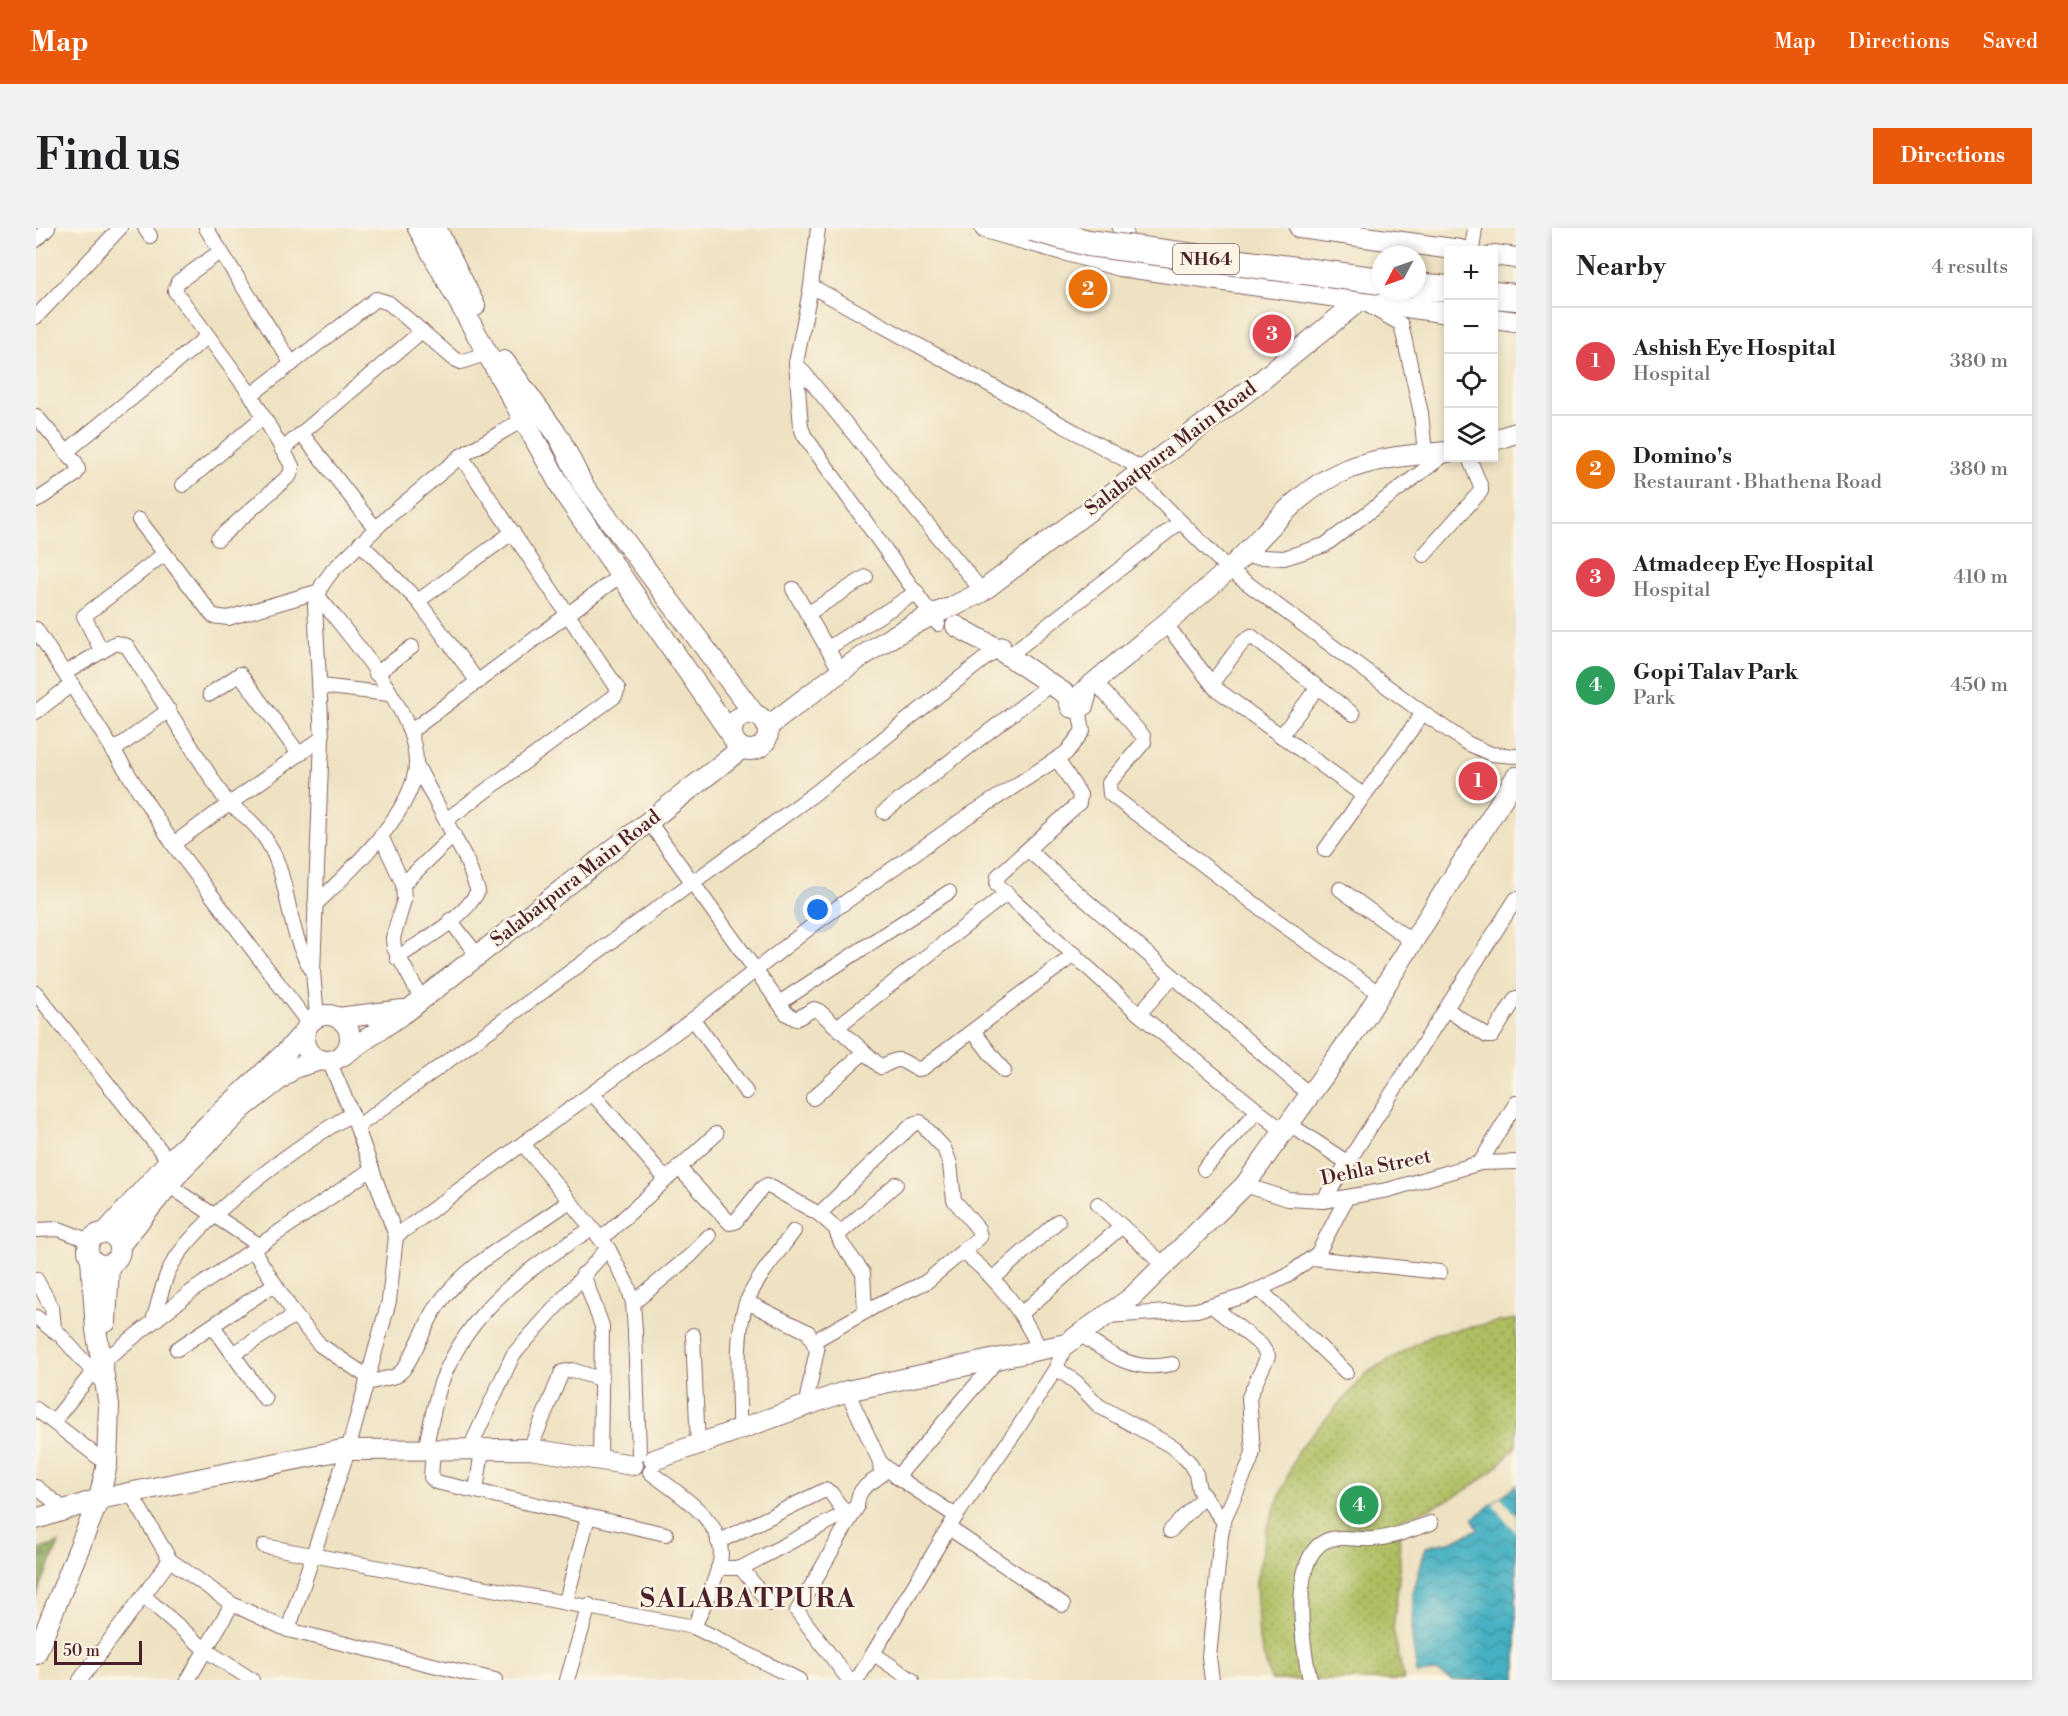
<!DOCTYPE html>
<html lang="en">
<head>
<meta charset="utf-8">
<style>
  body { margin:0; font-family:"Libre Bodoni",serif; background:#f2f2f2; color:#202124 }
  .controls { position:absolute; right:18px; top:18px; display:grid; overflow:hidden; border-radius:0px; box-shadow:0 3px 9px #0003 }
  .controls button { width:54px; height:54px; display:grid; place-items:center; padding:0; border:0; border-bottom:2px solid #e0e0e0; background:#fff; color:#202124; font:30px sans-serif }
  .compass { position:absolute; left:1336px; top:18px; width:54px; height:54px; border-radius:50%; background:#fff; box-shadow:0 3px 9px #0003; rotate:229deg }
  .scale { position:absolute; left:18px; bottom:15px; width:88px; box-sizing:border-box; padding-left:6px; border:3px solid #4a1f2b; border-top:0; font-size:16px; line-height:21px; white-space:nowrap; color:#4a1f2b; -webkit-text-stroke:4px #fcf5e5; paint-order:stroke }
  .you { position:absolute; left:782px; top:682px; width:21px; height:21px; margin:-15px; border:4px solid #fff; border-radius:50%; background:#1a73e8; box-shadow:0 0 0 9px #1a73e833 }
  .badge { display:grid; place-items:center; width:39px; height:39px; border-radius:50%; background:#ea580c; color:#fff; font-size:20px; font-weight:700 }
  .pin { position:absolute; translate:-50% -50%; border:3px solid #fff; box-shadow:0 2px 6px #0006 }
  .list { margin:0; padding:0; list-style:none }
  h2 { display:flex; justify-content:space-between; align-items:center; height:78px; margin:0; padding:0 24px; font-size:26px }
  h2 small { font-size:20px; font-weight:400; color:#757577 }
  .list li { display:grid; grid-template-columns:39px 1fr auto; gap:18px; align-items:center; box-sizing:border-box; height:108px; padding:0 24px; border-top:2px solid #e0e0e0 }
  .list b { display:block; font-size:22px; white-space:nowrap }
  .list p { margin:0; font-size:20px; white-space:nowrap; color:#757577 }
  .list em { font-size:20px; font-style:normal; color:#757577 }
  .icon { flex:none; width:33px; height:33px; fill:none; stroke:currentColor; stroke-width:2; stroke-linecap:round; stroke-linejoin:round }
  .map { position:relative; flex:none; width:1480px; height:1452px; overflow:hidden; border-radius:0px }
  header { display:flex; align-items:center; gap:36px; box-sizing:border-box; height:84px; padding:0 30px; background:#ea580c; color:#fff }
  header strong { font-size:28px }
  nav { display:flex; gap:33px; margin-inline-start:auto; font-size:21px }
  .intro { display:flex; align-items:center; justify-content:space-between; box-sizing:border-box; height:144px; padding:0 36px }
  h1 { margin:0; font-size:42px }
  .button { padding:15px 27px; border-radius:0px; background:#ea580c; color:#fff; font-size:21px; font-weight:700 }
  main { display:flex; gap:36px; padding:0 36px }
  aside { flex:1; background:#fff; border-radius:0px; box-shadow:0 3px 9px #0003 }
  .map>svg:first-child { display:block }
  .forest { fill:url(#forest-firs); stroke:#6a6240; stroke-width:1.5 }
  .park { fill:url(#park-dots); stroke:#7c6e46; stroke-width:1.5 }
  .water { fill:url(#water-waves); stroke:#476876; stroke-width:1.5 }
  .pier { fill:#eee2c2 }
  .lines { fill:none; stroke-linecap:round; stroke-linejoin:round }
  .street-casing { stroke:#836360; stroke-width:16 }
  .secondary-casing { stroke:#836360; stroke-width:22 }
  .highway-casing { stroke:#836360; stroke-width:28 }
  .street { stroke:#fff; stroke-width:14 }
  .secondary { stroke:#fff; stroke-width:20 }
  .highway { stroke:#fff; stroke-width:26 }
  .highway-bridge-casing { stroke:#836360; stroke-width:28; stroke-linecap:butt }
  .highway-bridge { stroke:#fff; stroke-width:26 }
  .labels { text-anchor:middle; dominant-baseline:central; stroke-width:5; stroke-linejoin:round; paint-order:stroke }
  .shield { fill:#fcf5e5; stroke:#7f5f63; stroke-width:1.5 }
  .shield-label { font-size:18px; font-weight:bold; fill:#4a1f2b }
  .street-label { font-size:20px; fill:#4a1f2b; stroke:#fcf5e5 }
  .district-label { font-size:26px; font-weight:bold; letter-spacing:1.5px; fill:#4a1f2b; stroke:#fcf5e5 }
</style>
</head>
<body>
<header>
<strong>Map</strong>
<nav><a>Map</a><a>Directions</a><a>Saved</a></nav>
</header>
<div class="intro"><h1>Find us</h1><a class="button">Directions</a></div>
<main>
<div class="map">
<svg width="1480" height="1452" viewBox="0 0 1480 1452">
  <defs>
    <pattern id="forest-firs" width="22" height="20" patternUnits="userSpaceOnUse" patternTransform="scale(1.5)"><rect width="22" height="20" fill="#8aa556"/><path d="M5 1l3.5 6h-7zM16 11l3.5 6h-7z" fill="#738647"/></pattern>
    <pattern id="park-dots" width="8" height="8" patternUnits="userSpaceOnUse" patternTransform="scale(1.5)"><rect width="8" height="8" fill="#aebe60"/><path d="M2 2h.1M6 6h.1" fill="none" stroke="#909a4f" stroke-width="1.8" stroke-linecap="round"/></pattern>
    <pattern id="water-waves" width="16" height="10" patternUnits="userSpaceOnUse" patternTransform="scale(1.5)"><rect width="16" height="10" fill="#44b0c2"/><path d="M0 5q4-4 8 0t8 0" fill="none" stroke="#3b8f9e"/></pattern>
  </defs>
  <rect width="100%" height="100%" fill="#fcf5e5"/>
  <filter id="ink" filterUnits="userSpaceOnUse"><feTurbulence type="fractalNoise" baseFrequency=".0167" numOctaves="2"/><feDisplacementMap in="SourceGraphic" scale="12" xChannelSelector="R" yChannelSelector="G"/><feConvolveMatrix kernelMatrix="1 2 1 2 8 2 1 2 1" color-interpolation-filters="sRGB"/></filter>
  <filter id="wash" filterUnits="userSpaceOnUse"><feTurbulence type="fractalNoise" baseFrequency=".008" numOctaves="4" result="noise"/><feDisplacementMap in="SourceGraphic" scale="24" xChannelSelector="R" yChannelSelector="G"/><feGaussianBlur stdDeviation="1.35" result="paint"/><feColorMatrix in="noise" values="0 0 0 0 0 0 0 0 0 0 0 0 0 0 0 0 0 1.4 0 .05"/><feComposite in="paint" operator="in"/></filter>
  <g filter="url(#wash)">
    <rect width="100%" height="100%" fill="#eee2c2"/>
    <polygon class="forest" points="23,1315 0,1369 0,1323"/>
    <path class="park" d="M1480,1091V1218C1450,1256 1408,1277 1363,1292L1364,1341L1357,1401L1368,1452H1235L1223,1412L1220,1354L1230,1303L1262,1222L1332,1144L1397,1106Z"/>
    <polygon class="water" points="1480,1257 1480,1452 1416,1452 1401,1444 1381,1446 1376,1410 1377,1365 1390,1319 1417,1313 1442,1301 1437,1291"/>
    <polygon class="pier" points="1465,1269 1480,1288 1480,1305 1457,1276"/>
  </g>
  <g filter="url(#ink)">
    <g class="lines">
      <g class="street-casing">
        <g id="street">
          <polyline points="109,0 114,8"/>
          <polyline points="170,0 256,136"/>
          <polyline points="782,0 775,58 760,135 765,199 768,207 902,396"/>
          <polyline points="0,12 12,0"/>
          <polyline points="1436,22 1439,0"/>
          <polyline points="775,58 1108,242"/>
          <polyline points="1331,77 1365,96 1385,185 1389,226"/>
          <polyline points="0,89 84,0"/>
          <polyline points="760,135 946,363"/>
          <polyline points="215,167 340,71 353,75 417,130 425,134 452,125"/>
          <polyline points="0,188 40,235 42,242 39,247 0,273"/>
          <polyline points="266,206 339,300"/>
          <polyline points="246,222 386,103"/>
          <polyline points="30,224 172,108"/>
          <polyline points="1100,249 1192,341 1387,485 1431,515 1455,526 1480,528"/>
          <polyline points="147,257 227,189"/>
          <polyline points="103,292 177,388 192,390 284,363"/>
          <polyline points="182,311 254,247 256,238 215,167 139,63 142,54 185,23"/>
          <polyline points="324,315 382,373 442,454"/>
          <polyline points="1388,327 1445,263 1445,259 1433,230"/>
          <polyline points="1204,328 1248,330 1289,317 1412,224"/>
          <polyline points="757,361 805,444"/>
          <polyline points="382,373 477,304"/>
          <polyline points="771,386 830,349"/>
          <polyline points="1129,395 1179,460 1327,567"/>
          <polyline points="0,401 137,616 273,796"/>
          <polyline points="792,420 881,364"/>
          <polyline points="65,422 48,388 128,326"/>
          <polyline points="980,422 1144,294"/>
          <path d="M29,445L80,415L91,418L192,576C265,620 238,684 277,744"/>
          <polyline points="340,446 376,419"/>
          <polyline points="1059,454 1107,508 1108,514 1073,555 1074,566 1236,689 1344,766"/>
          <polyline points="1176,455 1206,415 1215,408 1317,486"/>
          <polyline points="285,458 353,466"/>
          <polyline points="174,466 204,446 263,526"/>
          <polyline points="0,484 36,456"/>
          <polyline points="375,503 586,346"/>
          <polyline points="1245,508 1281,460"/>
          <polyline points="77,523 133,482"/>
          <polyline points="1021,531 1044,567 1043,575 962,648 961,657 1103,786 1247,903"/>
          <polyline points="848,584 1015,456"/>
          <polyline points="410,592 579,468 582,461 425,228"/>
          <path d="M613,594L751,786L760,791L778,781L783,783L845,839C867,827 862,832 881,841L887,840L1039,726"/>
          <polyline points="345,608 367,656 368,672 357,710 358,720 386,772"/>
          <polyline points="137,616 286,510"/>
          <polyline points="992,622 1274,867"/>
          <polyline points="1289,622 1387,485"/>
          <polyline points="367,656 418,607"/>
          <polyline points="1304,661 1377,714"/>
          <path d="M279,677C311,646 380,583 380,535C380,482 314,409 282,368"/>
          <polyline points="414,692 442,728"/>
          <path d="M361,730C387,712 427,692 442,663L430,631L380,536"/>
          <polyline points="0,765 133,933"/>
          <polyline points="743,775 913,664"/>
          <polyline points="1410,781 1451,808 1456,808 1480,770"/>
          <polyline points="1103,786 1137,748"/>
          <polyline points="281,789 277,744 286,510 279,377 286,357 297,342 353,288 425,228 488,191"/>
          <polyline points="657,791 710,864"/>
          <polyline points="801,799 971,665"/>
          <polyline points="937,803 968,843"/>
          <polyline points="556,865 629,950"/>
          <polyline points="777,870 828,824"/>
          <polyline points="1253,896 1312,935"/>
          <polyline points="321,899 778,566 967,416"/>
          <polyline points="487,916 572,1020 592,1058 597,1075 599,1103 603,1226"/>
          <polyline points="1444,935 1480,875"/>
          <polyline points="642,939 694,995 699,994 726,960 731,957 783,986 799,1000 805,1015 827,1045 829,1084"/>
          <polyline points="1168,941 1221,884"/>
          <polyline points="132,957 223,1017"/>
          <polyline points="1209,957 1252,971 1287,973 1352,962 1444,935 1480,934"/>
          <polyline points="1287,973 1480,671"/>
          <polyline points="1062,976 1128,1037"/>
          <polyline points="0,1002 23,1001 54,1013"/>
          <polyline points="802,1007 860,956"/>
          <polyline points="360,1008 651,796 781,694 923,594 1030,525 1047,503 1043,481"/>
          <polyline points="565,1011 680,906"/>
          <polyline points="217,1022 259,1087 284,1117 332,1149"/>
          <path d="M928,1025C963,1052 984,1081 1004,1121"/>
          <polyline points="1276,1030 1404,1044"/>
          <polyline points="547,1046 566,1098 564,1234"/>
          <polyline points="958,1050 1022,993"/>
          <polyline points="0,1051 16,1080 18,1100 68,1156"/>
          <polyline points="1223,1061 1310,1144"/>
          <polyline points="711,1074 772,1104 781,1122 769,1179"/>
          <polyline points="597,1075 655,1027 673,1008"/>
          <polyline points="986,1085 1086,998"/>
          <polyline points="1071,1088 1161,1082 1209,1068 1251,1048 1282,1025 1311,969"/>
          <polyline points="0,1089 19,1104"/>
          <path d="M117,1093C122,1077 126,1059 132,1044C155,994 268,912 316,886"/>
          <polyline points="177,1098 229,1171"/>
          <path d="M1044,1106C1075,1127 1097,1145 1136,1136"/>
          <polyline points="657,1107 662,1218"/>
          <polyline points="778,1113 843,1076 890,1054 944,1009 942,1001 918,972 914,936 908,920 884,894 877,896 783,986"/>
          <polyline points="141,1121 239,1056"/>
          <polyline points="197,1126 259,1087"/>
          <polyline points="67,1133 159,1061 336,941"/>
          <polyline points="1020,1140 1041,1155 1063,1178 1139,1220 1153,1234 1160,1246 1163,1262 1188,1294"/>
          <path d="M331,1155L360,1148L367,1142C381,1122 388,1098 402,1077C431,1034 491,1005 532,974"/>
          <polyline points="811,1163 844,1234 861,1249 920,1288"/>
          <polyline points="0,1181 71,1236"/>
          <polyline points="17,1194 57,1144"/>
          <path d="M703,1203C704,1167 698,1105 711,1073C722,1048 742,1025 758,1003"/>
          <polyline points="494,1221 526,1144 536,1142 564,1151"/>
          <path d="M389,1222C394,1200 398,1176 405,1155C433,1081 491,1041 555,1001"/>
          <polyline points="397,1222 395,1249 400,1254 630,1306"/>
          <polyline points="433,1222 477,1127 572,1020"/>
          <path d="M614,1244C639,1264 693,1294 684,1334C679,1356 667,1378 658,1399"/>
          <polyline points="861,1249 963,1130"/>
          <polyline points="0,1259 28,1281"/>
          <polyline points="440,1263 446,1222"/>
          <polyline points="94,1264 134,1332 196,1376 252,1402 459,1452"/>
          <polyline points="913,1300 1027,1377"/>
          <polyline points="1134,1303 1167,1269"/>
          <polyline points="682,1314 789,1262 795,1265 809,1285"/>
          <polyline points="228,1318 658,1399 763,1452"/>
          <polyline points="682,1340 705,1340 821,1279"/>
          <polyline points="705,1340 734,1376"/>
          <polyline points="108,1368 171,1423 216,1452"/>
          <polyline points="530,1373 552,1289"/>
          <polyline points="252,1402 312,1222 353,1073 360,1008 316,886 293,833"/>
          <polyline points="838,1426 876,1452"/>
          <polyline points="44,1452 134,1332"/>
          <polyline points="152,1452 196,1376"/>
          <polyline points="531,1452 553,1377"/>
          <path d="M813,1452L761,1383L821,1279C822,1258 831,1259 845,1247L844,1234"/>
          <polyline points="821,1452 920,1288 982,1200 1020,1140 1030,1116"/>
          <polyline points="1176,1452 1173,1429 1185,1307 1189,1289 1214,1234 1217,1224 1213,1169 1232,1128 1225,1117 1176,1078"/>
          <path d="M1274,1452C1267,1420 1251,1322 1295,1311C1308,1308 1323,1312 1337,1311C1357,1310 1376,1301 1395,1295"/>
        </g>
      </g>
      <g class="secondary-casing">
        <g id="secondary">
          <polyline points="382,0 530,268 695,506"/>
          <polyline points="400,0 439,78"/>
          <polyline points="949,0 1084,38 1412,85"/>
          <polyline points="1264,0 1424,22"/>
          <polyline points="1458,27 1480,30"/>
          <polyline points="1084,33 1087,0"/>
          <polyline points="1458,91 1480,94"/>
          <polyline points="468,133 523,209 547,257 719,487"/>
          <polyline points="1458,212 1480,205"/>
          <polyline points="918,378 944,365 1216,160 1323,73"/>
          <polyline points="920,398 962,421 1031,467 1035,479 1043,481 1047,478 1050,468 1047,464"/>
          <path d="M1047,464C1095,423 1145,385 1191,343C1227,310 1259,264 1305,244C1338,229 1377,227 1412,224"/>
          <circle cx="714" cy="504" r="18"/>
          <path d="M731,499C788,457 845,408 910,381"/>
          <circle cx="291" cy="810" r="23"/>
          <polyline points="302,790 367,782"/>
          <polyline points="306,828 375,780 705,521"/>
          <circle cx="68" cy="1021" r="16"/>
          <polyline points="69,1005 133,933 251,823 270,802"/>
          <polyline points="84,1017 145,942 208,879 258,840 285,832"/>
          <polyline points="70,1094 73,1037"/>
          <polyline points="618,1232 811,1163 1030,1116 1095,1070 1209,957 1327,793 1480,549"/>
          <polyline points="0,1291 63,1271 306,1222 494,1221 597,1237"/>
          <polyline points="0,1426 63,1271 71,1236 73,1177 60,1102 55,1031"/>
        </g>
      </g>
      <g class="highway-casing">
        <g id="highway">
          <polyline points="1381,58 1412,61"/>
          <polyline points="1458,67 1480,69"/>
        </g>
      </g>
      <use href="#street" class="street"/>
      <use href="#secondary" class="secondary"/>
      <use href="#highway" class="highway"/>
      <g class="highway-bridge-casing">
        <polyline id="highway-bridge" points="996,0 1052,15 1345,53"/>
      </g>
      <use href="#highway-bridge" class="highway-bridge"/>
    </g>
  </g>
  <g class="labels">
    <rect class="shield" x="1137" y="16" width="66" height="30" rx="4.5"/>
    <g class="shield-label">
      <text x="1170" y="31">NH64</text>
    </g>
    <g class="street-label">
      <text transform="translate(1135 221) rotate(-37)">Salabatpura Main Road</text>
      <text transform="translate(540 651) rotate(-38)">Salabatpura Main Road</text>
      <text transform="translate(1340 940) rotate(-12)">Dehla Street</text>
    </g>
    <g class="district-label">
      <text x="712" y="1371">SALABATPURA</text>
    </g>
  </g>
</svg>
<div class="controls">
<button>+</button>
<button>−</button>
<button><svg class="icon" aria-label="locate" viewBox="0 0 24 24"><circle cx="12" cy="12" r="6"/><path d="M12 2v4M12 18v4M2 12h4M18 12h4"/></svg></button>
<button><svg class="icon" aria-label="layers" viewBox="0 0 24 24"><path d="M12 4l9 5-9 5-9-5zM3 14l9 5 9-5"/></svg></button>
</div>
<svg class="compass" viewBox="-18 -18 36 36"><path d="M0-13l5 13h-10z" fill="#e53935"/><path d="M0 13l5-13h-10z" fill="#757577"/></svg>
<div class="scale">50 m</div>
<div class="you"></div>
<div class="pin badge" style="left:1442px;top:553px;background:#e0444e">1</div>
<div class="pin badge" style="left:1052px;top:61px;background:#e8710a">2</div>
<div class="pin badge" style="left:1236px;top:106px;background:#e0444e">3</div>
<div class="pin badge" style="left:1323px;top:1277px;background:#2e9e5b">4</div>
</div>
<aside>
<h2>Nearby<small>4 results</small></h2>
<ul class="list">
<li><span class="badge" style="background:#e0444e">1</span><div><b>Ashish Eye Hospital</b><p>Hospital</p></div><em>380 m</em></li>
<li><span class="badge" style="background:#e8710a">2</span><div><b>Domino's</b><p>Restaurant · Bhathena Road</p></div><em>380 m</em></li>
<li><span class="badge" style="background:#e0444e">3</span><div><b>Atmadeep Eye Hospital</b><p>Hospital</p></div><em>410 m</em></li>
<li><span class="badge" style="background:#2e9e5b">4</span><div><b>Gopi Talav Park</b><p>Park</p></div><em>450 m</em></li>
</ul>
</aside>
</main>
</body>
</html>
